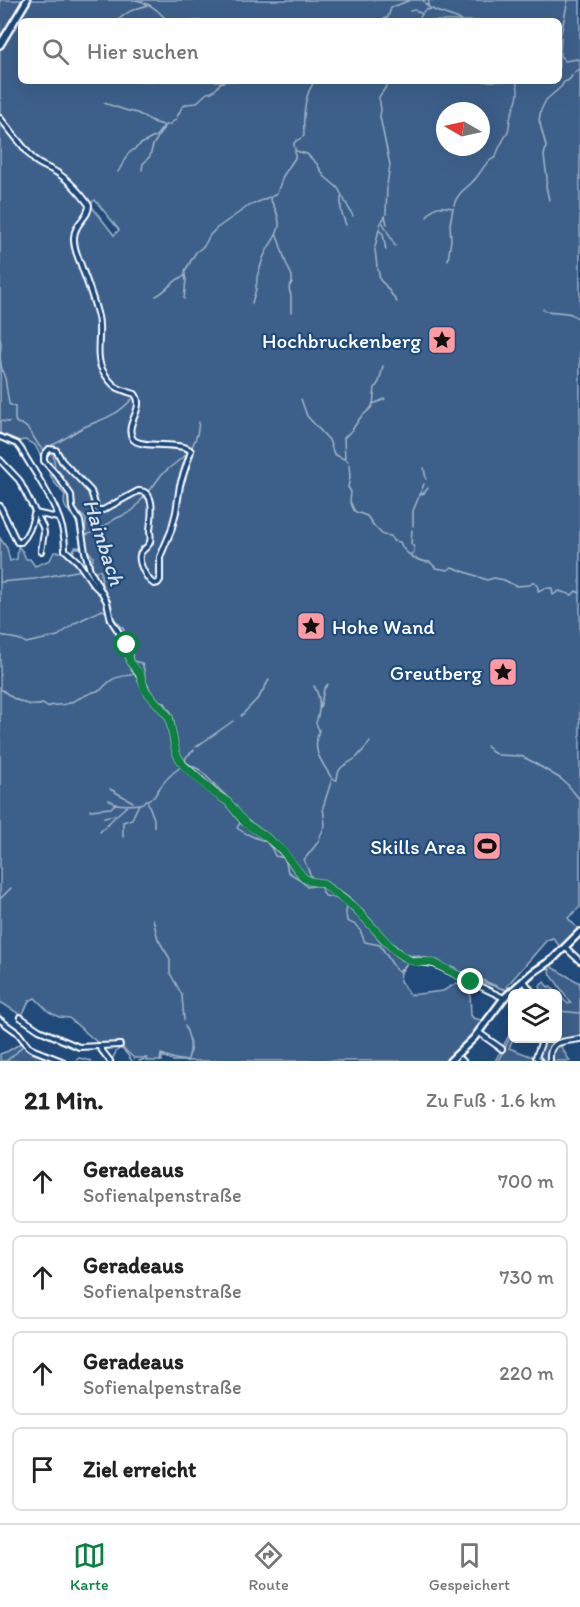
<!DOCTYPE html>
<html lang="de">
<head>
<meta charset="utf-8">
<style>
  body { margin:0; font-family:Itim,sans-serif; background:#f6f6f6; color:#222 }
  .controls { position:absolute; right:18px; bottom:18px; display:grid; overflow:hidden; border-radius:9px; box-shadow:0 6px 24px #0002 }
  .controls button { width:54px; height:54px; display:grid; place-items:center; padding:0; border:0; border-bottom:2px solid #e0e0e0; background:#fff; color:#222; font:30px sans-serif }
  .compass { position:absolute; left:436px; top:102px; width:54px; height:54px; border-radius:50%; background:#fff; box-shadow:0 6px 24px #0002; rotate:279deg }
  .stop { position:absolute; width:18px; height:18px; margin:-14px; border:4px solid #0b8043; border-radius:50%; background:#fff }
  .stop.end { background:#0b8043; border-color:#fff; box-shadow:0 2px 6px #0008 }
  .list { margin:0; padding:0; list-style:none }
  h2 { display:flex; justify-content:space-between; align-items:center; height:78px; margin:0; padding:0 24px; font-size:26px }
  h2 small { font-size:20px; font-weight:400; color:#767676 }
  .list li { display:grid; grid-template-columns:39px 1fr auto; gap:18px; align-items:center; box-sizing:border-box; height:84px; margin:0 12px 12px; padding:0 12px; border:2px solid #e0e0e0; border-radius:9px }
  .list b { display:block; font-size:22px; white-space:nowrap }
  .list p { margin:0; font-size:20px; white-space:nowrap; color:#767676 }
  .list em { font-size:20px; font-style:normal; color:#767676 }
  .icon { flex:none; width:33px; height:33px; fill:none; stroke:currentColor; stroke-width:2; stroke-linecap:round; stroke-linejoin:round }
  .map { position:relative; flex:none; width:580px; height:1061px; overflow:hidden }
  .search { position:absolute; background:#fff; box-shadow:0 6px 24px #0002; left:18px; right:18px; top:18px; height:66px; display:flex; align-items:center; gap:15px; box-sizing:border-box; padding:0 21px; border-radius:9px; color:#767676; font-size:22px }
  .sheet { height:462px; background:#fff }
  nav { display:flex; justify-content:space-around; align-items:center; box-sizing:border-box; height:84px; border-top:2px solid #e0e0e0; background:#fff; font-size:16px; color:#767676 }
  nav a { display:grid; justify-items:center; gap:3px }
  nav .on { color:#0b8043 }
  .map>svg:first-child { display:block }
  .green { fill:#3c618b; stroke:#9eb0c5; stroke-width:1.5; fill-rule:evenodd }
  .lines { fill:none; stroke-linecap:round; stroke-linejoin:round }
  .stream { stroke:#a3b5c8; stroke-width:1.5 }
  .minor-casing { stroke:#fff; stroke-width:8 }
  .major-casing { stroke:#fff; stroke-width:10 }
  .minor { stroke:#1f4a7a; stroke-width:4 }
  .major { stroke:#1f4a7a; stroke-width:5 }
  .route { stroke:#0b8043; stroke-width:8 }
  .labels { text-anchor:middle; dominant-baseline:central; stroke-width:4.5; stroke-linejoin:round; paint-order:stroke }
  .poi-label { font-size:21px; fill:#fff; stroke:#1f4a7a; text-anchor:end }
  .water-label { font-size:22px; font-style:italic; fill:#d8e0e8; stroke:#1f4a7a }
</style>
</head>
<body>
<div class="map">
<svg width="580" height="1061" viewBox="0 0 580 1061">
  <rect width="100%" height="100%" fill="#1f4a7a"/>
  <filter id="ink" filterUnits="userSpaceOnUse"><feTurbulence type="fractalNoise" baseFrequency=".0167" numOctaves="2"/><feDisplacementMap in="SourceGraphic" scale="12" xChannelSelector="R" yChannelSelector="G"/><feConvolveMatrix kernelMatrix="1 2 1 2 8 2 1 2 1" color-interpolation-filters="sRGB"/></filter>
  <g filter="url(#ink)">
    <g class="green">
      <path d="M0,0H580V907L568,918L579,930L561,948L553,938L547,940L507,986L510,989L508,991L465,976L433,960L413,955L401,972L400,981L410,995L443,991L457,983L470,993L471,1015L473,1018L485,1021L470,1040L449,1061H173L162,1056V1061H147V1058H134L119,1045L102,1044L97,1042L69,1018L59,1017L49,1012L35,998L29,1001L22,1016L2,1003H0V538L7,548L10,561L17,559L18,546L23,552L26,559H30L35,566L50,560L54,552H64L70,556L75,547H81C79,539 79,530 76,522C72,510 61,512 65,495L54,482L35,445L25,440L19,441L5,435H0ZM21,21H559V81H21ZM445,111H481V147H445ZM95,200L119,230L114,235L90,204ZM75,548H82L86,562L84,566L88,568L94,581H92L72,555Z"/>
      <polygon points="550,964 553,968 580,983 580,1038 558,1042 570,1061 495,1061 512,1030 513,1039 509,1048 533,1057 540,1039 558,1038 558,993 542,993 540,986 544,982 548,987 550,986 568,1004 571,1003 549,972 550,969 544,967"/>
      <polygon points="23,1042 44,1056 42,1061 0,1061 0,1054 8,1051"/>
    </g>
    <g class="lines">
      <g class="stream">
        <path d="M136,0C144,2 152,6 158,11C162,15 164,18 169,21"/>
        <path d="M423,0C429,14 451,13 462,21"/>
        <polyline points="428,7 429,0"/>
        <polyline points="410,11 415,10 422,14"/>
        <polyline points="423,12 425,10 433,9"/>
        <path d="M117,21C122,17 127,12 133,10C138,7 142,8 147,5"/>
        <polyline points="380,21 388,17 391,8 410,0"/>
        <polyline points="418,21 422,14"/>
        <polyline points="561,34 568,0"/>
        <polyline points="559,54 565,61 577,59 580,61"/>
        <polyline points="560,54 561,37"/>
        <polyline points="574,73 577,70 580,70"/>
        <polyline points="104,103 128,111 137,113 156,123 163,125"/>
        <path d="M298,140L304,136C303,118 304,94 315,81"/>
        <polyline points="294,147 294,143 297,140"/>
        <polyline points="296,151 307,154 317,164 324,176 338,188 353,216"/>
        <polyline points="142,170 143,164 150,156 153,145 164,127"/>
        <polyline points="118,172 128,154 141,144 156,136 164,126 170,124 176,119 182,107 187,104 196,103 207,93 212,92 217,88 220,83 227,81"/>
        <polyline points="341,197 341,211 346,225"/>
        <path d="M549,200L546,186L547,178L544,156L546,146L539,120L541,110L546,100L561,87L564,82C569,81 571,79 572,75"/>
        <path d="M454,205C457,192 468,188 476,178C484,168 484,163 496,157C498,147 504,140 508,131C510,125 509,119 512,113C516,101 521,94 516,81"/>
        <polyline points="385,216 387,224"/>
        <path d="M427,217C435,204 439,206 453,208L450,224L451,240L448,260"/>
        <polyline points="383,223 395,246"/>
        <polyline points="380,231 383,234 386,250"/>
        <polyline points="277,235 286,263 292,276 292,282 289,288 291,296 291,312"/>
        <polyline points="375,247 380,225 386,214 387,185 390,165 380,117 381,109 379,97 390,81"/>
        <polyline points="375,249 377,267"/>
        <polyline points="378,269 380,280 385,285 397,302"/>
        <path d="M156,296C167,291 173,279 185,276V271L196,252L204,246L210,235L217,228L247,207L269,197"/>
        <polyline points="184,299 186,280 185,276"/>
        <path d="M252,303L256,289V285L257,283C256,273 259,273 261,265C268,235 292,236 270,199L271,197L277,193L283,176L295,158V148"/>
        <path d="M543,309L545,311C553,312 564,312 571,314C574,316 577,318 580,319"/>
        <path d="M0,338C2,344 1,347 0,353C0,361 2,371 5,378L9,404L15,407V420L17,423C30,425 33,438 40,447C43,451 49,451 53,453L55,468L61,474L67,486L74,494L75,509L86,519L85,541"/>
        <polyline points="301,399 307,416 329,440 334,454 348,461"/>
        <polyline points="373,404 385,399"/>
        <polyline points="0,421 9,422"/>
        <path d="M52,445C63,441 72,433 82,428C102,419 116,417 132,399"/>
        <polyline points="192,447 197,435 199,422"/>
        <polyline points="345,459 344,438 352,430 360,418 371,408 373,404 375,388 379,382 383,366"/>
        <path d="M349,465L350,477L348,487L351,492L350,501L354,510L356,512L367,516L374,526L383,535L391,536L393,541L400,542C404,554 418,562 430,562L436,568L448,570L452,567L487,580L494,578L504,580L516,586L530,585L532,582H534L538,587V591L545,588H552L553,595L559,591L572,595L576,591L580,593"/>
        <polyline points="424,468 426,479"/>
        <polyline points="148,493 162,474 188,453"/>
        <polyline points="420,495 424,493 428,488"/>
        <polyline points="413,526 413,511 424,484"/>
        <path d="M85,535C97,532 106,525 115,519C121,516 128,514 133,510C138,506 139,501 145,496"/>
        <path d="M86,548L93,557C93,563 90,566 94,572L99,570L101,572L102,588"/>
        <polyline points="411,554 414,552 414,547 411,544 412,530"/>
        <polyline points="0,582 34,579 82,570"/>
        <polyline points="104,592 111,603 113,618 123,628 125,633 132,638 133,661 141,663 143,665 147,688 157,700 165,703 172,714 174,722 174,733"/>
        <path d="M0,634C8,640 16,636 26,643L58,636L75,623L102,610L107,612"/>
        <path d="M314,686C321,697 320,711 316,723L319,730C312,751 320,759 331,777"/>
        <path d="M0,689C5,691 8,695 13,698C22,703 34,707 43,704L47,707C54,704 59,706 66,704C78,700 89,692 101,690C114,675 117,678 134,674L135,671"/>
        <polyline points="320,708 324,689 328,684"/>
        <polyline points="241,716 259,697 269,680"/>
        <polyline points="176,743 181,758"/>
        <polyline points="487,746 492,752 496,754"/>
        <polyline points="196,747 233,721"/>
        <polyline points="498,755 521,756 531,761 561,779 568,785 580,800"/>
        <path d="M184,762L200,770L236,806L242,816L241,821L237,828C243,833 260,840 266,841L272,849L275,856L285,858L288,872L301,880L307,887L319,885L321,888L325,896C333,897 342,899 347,906L346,913L347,921C364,928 358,929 365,942L380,945L396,970L399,972L413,957L416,956L437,960L448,967H454L459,972H465L500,988L509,990"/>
        <polyline points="185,763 186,757 194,750"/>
        <polyline points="110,789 133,802"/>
        <polyline points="109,800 113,802 115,804"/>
        <polyline points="147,800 154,819 154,827"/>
        <path d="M90,810L111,808L115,804C123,805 132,805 140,804C146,803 148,798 154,797C161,784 170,774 182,766"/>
        <polyline points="104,817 115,815"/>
        <path d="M100,832C109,823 117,814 127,806"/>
        <polyline points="123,837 123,822 132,819 139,804"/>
        <path d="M313,881L304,860L318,842L325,825L323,807L332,779L337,780C338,764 346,766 356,758C361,753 366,747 370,742"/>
        <polyline points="0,899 11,888"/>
        <polyline points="153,919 158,939 170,959 170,973 182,995 184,1020"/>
        <polyline points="512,1002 510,1005 512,1010"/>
        <polyline points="558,1011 580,1013"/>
        <polyline points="0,1015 4,1021"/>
        <path d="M11,1026C25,1030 24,1040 34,1048"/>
        <path d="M185,1026C190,1039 193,1048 187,1061"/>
        <polyline points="6,1061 17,1052 24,1044"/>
        <polyline points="75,1061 79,1058 91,1061"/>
        <path d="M108,1061L113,1058C120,1040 125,1052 132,1061"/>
        <polyline points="139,1061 145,1059 146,1061"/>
        <polyline points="160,1061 161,1054 175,1059 187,1061"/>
        <polyline points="498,1061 512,1034"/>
        <polyline points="534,1061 534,1056 540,1042"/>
      </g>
      <g class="minor-casing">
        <g id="minor">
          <path d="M0,118L34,160C42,167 51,168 59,174C71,182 81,194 89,205C89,218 75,222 74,237C73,249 79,258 82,268C88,284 94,300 98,317C102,334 94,356 103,371C113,388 118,389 135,394C146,408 123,425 133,439C140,449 183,441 191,451L180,485L176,512L171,531L160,557V580L158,583L154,584C147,580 138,563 140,555C141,550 146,549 149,544C152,540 150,535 150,530C151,519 157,490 138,491L103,510H98L96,507L91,491L62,461L56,450L49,449L44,455V461L57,475L71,495L72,508L80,521L85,552L90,570L107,602L111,620L127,645L130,662L139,674L147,692L169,717L176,753L182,763L215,793L228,802L244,822L265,836L282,851L304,878L309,881L322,883L347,901L361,914L387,943L402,956L413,961L434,964L504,998"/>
          <path d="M0,437L17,444L21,449C38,479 66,515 65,550L78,562L93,584L99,590"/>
          <polyline points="0,460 19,480 43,527 44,533 41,551"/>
          <path d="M0,506L17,542H21C29,534 32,525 34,514"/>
          <polyline points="35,513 58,518"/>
          <polyline points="565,947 580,961"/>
          <polyline points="524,981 533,993"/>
          <polyline points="20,1017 39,1030 79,1047 120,1045"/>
          <polyline points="0,1020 18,1033 28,1046 34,1050 62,1061"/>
          <polyline points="478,1032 502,1049"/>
          <polyline points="100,1048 110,1061"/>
          <polyline points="460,1059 463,1061"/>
          <polyline points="540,1061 536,1057 543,1038"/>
          <path d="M550,1061C548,1039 564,1042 580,1039"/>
        </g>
      </g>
      <g class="major-casing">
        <g id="major">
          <polyline points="0,45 27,0"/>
          <polyline points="450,1061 474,1038 504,998 532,973 553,959 580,932"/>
        </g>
      </g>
      <use href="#minor" class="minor"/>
      <use href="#major" class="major"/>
    </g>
  </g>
  <g class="lines" filter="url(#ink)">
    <polyline class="route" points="127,645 130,662 140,674 145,690 169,717 176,753 183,765 214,793 228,802 246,824 265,836 282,850 304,878 309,881 322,883 355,908 394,950 409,960 415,962 428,962 434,963 471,982"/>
  </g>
  <defs>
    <g id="sight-square" transform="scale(1.5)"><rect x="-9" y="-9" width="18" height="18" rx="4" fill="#ff9aa2" stroke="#1f4a7a"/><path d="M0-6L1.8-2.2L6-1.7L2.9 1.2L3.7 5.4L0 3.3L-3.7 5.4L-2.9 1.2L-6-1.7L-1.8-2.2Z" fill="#111"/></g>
    <g id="stadium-square" transform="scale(1.5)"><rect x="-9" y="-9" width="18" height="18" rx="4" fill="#ff9aa2" stroke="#1f4a7a"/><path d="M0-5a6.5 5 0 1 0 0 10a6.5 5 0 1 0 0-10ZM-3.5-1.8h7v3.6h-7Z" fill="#111"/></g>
  </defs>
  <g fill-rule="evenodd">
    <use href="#sight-square" x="442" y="340"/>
    <use href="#sight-square" x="311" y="626"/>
    <use href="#sight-square" x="503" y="672"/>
    <use href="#stadium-square" x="487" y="846"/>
  </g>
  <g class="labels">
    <g class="poi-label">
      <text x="421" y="340">Hochbruckenberg</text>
      <text x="332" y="626" text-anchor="start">Hohe Wand</text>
      <text x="482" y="672">Greutberg</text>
      <text x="466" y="846">Skills Area</text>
    </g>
    <g class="water-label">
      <text transform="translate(104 542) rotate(72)">Hainbach</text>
    </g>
  </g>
</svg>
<div class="controls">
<button><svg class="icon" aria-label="layers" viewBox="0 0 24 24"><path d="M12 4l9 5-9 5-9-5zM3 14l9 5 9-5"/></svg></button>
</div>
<svg class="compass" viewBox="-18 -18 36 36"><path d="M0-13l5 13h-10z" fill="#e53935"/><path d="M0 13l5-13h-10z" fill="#767676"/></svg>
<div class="stop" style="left:127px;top:645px"></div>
<div class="stop end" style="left:471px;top:982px"></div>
<div class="search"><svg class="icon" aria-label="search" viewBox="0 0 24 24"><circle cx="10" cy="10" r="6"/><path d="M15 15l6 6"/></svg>Hier suchen</div>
</div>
<section class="sheet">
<h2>21 Min.<small>Zu Fuß · 1.6 km</small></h2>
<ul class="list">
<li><svg class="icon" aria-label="ahead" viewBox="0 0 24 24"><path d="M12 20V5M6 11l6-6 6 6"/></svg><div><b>Geradeaus</b><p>Sofienalpenstraße</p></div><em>700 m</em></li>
<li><svg class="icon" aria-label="ahead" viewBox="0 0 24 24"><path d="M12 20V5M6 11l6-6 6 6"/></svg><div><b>Geradeaus</b><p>Sofienalpenstraße</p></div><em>730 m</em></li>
<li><svg class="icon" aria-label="ahead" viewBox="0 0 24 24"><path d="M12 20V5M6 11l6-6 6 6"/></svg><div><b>Geradeaus</b><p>Sofienalpenstraße</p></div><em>220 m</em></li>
<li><svg class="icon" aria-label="arrive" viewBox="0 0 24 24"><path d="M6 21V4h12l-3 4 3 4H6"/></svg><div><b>Ziel erreicht</b></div></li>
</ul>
</section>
<nav>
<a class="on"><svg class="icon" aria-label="map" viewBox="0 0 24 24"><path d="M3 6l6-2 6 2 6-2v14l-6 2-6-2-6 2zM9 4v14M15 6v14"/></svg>Karte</a>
<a><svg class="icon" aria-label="directions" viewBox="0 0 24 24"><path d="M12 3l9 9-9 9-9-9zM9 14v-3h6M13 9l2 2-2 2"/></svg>Route</a>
<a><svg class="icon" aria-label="saved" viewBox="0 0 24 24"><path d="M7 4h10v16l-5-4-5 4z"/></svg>Gespeichert</a>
</nav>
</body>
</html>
